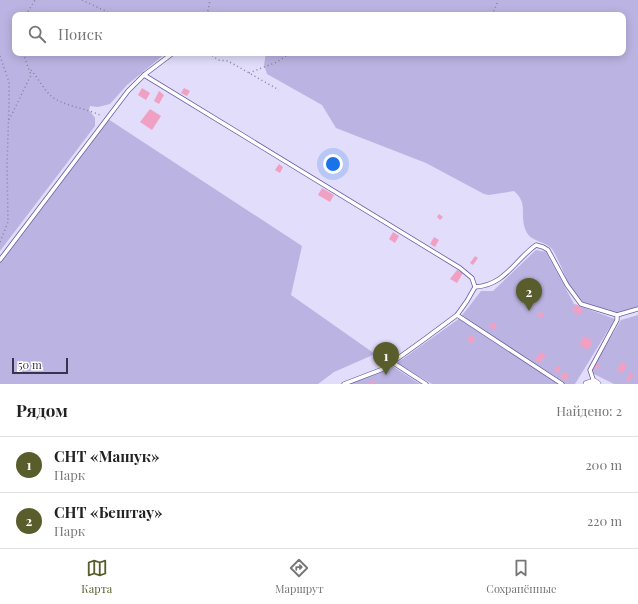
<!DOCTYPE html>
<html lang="ru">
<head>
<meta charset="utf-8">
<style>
  body { margin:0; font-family:"Playfair Display",serif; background:#f2f2f2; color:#222 }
  .scale { position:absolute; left:12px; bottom:10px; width:56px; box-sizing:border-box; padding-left:4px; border:2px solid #393351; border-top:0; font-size:11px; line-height:14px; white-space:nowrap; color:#393351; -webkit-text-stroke:3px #fff; paint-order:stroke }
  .you { position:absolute; left:333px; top:164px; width:14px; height:14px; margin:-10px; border:3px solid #fff; border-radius:50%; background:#1a73e8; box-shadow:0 0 0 6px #1a73e833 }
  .badge { display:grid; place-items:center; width:26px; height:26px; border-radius:50%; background:#595d2b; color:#fff; font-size:13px; font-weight:700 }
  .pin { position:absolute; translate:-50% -33px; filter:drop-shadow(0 1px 2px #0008) }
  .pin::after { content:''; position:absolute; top:21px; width:14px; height:12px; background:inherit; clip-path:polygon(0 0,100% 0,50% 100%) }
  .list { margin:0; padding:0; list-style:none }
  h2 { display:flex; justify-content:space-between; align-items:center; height:52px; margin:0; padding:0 16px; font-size:17px }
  h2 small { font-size:13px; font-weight:400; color:#767676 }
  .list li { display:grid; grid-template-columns:26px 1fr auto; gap:12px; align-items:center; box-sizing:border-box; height:56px; padding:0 16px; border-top:1px solid #e0e0e0 }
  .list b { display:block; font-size:15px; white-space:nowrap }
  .list p { margin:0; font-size:13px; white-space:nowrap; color:#767676 }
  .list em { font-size:13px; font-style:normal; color:#767676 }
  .icon { flex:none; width:22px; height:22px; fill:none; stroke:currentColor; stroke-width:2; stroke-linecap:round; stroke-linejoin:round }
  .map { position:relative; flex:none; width:638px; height:384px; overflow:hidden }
  .search { position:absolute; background:#fff; box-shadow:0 2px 10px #0003; left:12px; right:12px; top:12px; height:44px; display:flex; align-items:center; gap:10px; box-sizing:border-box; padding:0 14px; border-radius:8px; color:#767676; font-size:15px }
  .sheet { height:164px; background:#fff }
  nav { display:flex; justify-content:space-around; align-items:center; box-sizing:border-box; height:56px; border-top:1px solid #e0e0e0; background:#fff; font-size:11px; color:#767676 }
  nav a { display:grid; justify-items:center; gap:2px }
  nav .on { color:#595d2b }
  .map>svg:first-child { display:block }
  .green { fill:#bbb4e2 }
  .building { fill:#f0a1c3 }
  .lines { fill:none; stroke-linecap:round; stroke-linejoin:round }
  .service-casing { stroke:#6c5da0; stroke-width:5 }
  .minor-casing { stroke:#6c5da0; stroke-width:8 }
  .path { stroke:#86819f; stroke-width:1.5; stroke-dasharray:1 3; stroke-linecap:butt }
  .service { stroke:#fff; stroke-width:3.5 }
  .minor { stroke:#fff; stroke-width:7 }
</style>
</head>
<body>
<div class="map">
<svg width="638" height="384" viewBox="0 0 638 384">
  <rect width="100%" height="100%" fill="#e1ddfb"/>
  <g class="green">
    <path d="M0,0H638V309L619,316L575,299C571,290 556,252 551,248C544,241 530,241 526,231C519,215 529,204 514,191L489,195L484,194L426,163L336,128L322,105L267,74L264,65L266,53H623V15H15V53H166L127,85L110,104L98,107L90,106L89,110L95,118V126L0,251Z"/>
    <polygon points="108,119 302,246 291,295 375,354 334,372 318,384 0,384 0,260"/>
    <polygon points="536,250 546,252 574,304 615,319 575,384 432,384 397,363 460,318 481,291 493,291"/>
    <polygon points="638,315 638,384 614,384 590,372 621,320"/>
    <polygon points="392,366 420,384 342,384"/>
  </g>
  <g class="building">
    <polygon points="142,88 150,93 146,100 138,95"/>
    <polygon points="184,88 190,91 187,96 181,93"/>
    <polygon points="159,91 164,95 159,104 154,101"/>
    <polygon points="150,109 161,116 152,130 140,122"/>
    <polygon points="279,164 283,167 280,173 275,170"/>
    <polygon points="322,188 334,195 330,202 318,195"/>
    <polygon points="439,214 443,217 440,220 437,217"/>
    <polygon points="393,232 399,236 395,243 389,239"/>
    <polygon points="434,237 439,240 435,247 430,244"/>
    <polygon points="475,256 478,258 473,265 470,263"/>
    <polygon points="457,270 463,273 457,283 450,279"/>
    <polygon points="576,304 583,310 579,316 572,310"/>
    <polygon points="541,311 544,316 541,318 537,314"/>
    <polygon points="493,322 497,326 493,330 489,326"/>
    <polygon points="471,335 475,338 471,344 467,340"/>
    <polygon points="584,336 593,341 588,350 579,345"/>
    <polygon points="540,352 546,355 540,363 535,360"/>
    <polygon points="621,362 627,365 623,373 617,370"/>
    <polygon points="596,364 600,366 597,370 594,368"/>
    <polygon points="558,365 561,367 558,373 554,371"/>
    <polygon points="564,372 569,376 566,381 560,377"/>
    <polygon points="631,372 634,374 629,382 626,380"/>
    <polygon points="371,380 377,384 368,384"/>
  </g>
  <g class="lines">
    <g class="service-casing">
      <g id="service">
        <polyline points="144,75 460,268 472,278 475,287 467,301 457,315 422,341 383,369 344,384"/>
        <polyline points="0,260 128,91 144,75 173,53"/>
        <path d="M475,287C505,285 514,261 536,245L543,247L548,250L567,285L581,304L617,315L638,309"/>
        <polyline points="457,315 562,384"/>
        <polyline points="392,362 426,384"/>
        <polyline points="594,382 590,370 617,320 617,315"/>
      </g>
    </g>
    <g class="minor-casing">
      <polyline id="minor" points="587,384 594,382 597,384"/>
    </g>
    <g class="path">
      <polyline points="82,0 114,15"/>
      <polyline points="26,15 35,0"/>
      <polyline points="207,15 210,0"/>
      <polyline points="492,15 498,1"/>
      <polyline points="209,53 218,60 228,61 279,90"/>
      <polyline points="466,53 469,53"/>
      <polyline points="0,56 9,82 9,105 7,165 8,222 0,242"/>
      <path d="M31,70C38,78 43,88 50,95C61,106 87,108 102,116"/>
      <polyline points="249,73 277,62 290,53"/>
      <polyline points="9,120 31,75 23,53"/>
    </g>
    <use href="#service" class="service"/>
    <use href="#minor" class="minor"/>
  </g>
</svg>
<div class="scale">50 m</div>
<div class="you"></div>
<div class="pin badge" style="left:386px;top:375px">1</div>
<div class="pin badge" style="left:529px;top:311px">2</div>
<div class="search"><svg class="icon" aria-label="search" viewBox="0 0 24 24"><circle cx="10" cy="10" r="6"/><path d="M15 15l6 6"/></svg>Поиск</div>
</div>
<section class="sheet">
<h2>Рядом<small>Найдено: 2</small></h2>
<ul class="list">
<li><span class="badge">1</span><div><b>СНТ «Машук»</b><p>Парк</p></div><em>200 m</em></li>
<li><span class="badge">2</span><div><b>СНТ «Бештау»</b><p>Парк</p></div><em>220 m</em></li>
</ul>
</section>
<nav>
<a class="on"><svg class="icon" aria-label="map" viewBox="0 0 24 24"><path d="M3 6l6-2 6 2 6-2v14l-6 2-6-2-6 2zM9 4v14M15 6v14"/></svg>Карта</a>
<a><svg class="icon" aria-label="directions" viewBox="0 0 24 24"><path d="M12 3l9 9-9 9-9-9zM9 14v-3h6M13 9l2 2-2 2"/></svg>Маршрут</a>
<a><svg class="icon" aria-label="saved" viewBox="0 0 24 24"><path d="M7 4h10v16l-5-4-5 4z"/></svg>Сохранённые</a>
</nav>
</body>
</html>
